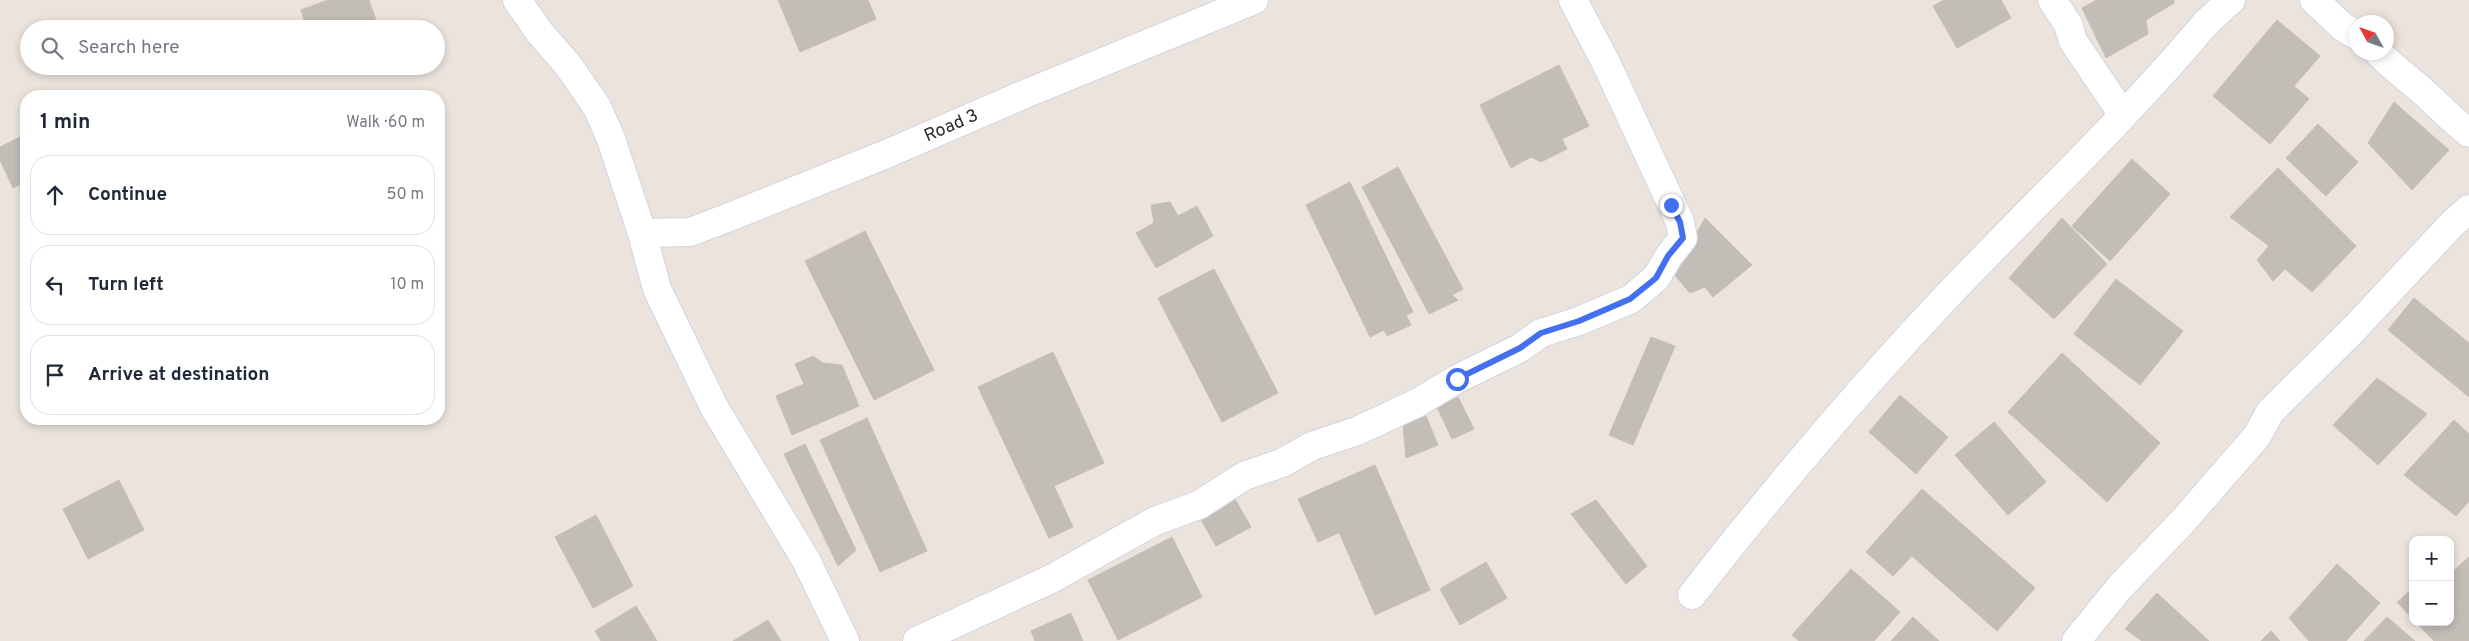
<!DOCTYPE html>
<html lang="en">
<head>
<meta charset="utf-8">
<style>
  body { margin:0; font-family:Overpass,sans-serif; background:#f6f6f7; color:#1f2937 }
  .controls { position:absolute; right:15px; bottom:15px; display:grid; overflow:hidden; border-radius:10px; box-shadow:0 2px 8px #0003 }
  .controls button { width:45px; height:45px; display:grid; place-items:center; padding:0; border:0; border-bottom:1px solid #e0e1e3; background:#fff; color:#1f2937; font:25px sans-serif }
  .compass { position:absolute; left:2349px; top:15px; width:45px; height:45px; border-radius:50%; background:#fff; box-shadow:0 2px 8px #0003; rotate:310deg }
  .stop { position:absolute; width:15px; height:15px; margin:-11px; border:4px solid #4370f1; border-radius:50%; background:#fff }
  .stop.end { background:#4370f1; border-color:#fff; box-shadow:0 1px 5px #0008 }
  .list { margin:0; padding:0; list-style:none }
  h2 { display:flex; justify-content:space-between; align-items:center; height:65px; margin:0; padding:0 20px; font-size:21px }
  h2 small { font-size:16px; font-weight:400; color:#747a83 }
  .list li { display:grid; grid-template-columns:32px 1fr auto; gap:15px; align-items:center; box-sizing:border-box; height:80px; margin:0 10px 10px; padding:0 10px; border:1px solid #e0e1e3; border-radius:20px }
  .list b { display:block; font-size:19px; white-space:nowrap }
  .list em { font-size:16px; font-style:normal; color:#747a83 }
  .icon { flex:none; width:28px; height:28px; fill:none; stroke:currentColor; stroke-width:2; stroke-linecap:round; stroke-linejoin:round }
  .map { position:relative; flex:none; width:2469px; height:641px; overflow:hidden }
  .search { position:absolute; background:#fff; box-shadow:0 2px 8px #0003; left:20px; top:20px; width:425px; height:55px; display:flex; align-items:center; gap:12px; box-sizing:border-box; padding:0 18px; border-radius:28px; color:#747a83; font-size:19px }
  .panel { position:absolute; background:#fff; box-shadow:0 2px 8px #0003; left:20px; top:90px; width:425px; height:335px; border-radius:20px }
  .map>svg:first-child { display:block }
  .building { fill:#c3bdb8; stroke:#c6bfb6 }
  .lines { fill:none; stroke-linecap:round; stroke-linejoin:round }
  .minor-casing { stroke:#d1d5e2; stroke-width:30 }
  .minor { stroke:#fff; stroke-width:28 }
  .route { stroke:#4370f1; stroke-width:6 }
  .labels { text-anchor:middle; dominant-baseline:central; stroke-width:4; stroke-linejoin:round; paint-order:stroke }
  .street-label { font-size:18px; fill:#292929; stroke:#fff }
</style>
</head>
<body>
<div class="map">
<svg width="2469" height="641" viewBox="0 0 2469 641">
  <rect width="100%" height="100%" fill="#ebe3dc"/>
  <g class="building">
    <polygon points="328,0 369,0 376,20 352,29 307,29 301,10"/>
    <polygon points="778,0 868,0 876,19 800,52"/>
    <polygon points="1944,0 2001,0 2011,18 1957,48 1933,6"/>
    <polygon points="2097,0 2174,0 2174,3 2146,20 2148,34 2106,58 2082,8"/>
    <polygon points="2277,20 2320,56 2294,86 2309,99 2270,144 2213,96"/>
    <polygon points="1559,65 1589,126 1562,139 1567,149 1541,162 1531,157 1511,168 1480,105"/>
    <polygon points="2394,102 2449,150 2412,190 2368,143"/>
    <polygon points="2318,124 2358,162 2326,196 2286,158"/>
    <polygon points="26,134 26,181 13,188 0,160 0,147"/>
    <polygon points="2132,159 2170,194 2110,261 2072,226"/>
    <polygon points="1398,167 1463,289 1452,295 1458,300 1429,314 1362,187"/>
    <polygon points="2278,168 2356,246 2312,292 2285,269 2273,281 2257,260 2269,246 2230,217"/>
    <polygon points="1350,182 1413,312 1406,315 1411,325 1387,336 1384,330 1370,337 1306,205"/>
    <polygon points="1170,202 1178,216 1197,206 1213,236 1156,268 1136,233 1154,223 1151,205"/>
    <polygon points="1705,218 1752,265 1713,297 1705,287 1690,293 1674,274"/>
    <polygon points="2062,218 2107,264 2054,319 2009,278"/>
    <polygon points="865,231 934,370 874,400 805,261"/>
    <polygon points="1214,269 1278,393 1222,422 1158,298"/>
    <polygon points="2116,279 2183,331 2140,385 2074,334"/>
    <polygon points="2414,298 2469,343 2469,397 2388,330"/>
    <polygon points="1651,337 1675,346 1633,445 1609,435"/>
    <polygon points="1053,352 1104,463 1054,486 1073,527 1049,538 978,387"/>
    <polygon points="2062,353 2160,443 2107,502 2008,412"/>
    <polygon points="813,356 823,363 842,365 859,406 792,435 776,396 804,384 795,364"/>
    <polygon points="2377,378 2427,414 2378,465 2333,425"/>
    <polygon points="1900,395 1948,437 1916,474 1869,432"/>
    <polygon points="1458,397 1474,429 1452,439 1437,407"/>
    <polygon points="1426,416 1438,445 1406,458 1403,425"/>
    <polygon points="867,418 927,551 880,572 820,440"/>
    <polygon points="2454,420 2469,434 2469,501 2456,516 2404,475"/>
    <polygon points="1994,422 2046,482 2008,515 1955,455"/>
    <polygon points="805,444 856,550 838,566 784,454"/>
    <polygon points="1375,465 1394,508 1318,542 1298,499"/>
    <polygon points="119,480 144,530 88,559 63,509"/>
    <polygon points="1922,489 2035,588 1997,631 1912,556 1893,576 1866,552"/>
    <polygon points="1235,499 1251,527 1216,546 1200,518"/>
    <polygon points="1596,500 1647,566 1626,584 1571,514"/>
    <polygon points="1394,508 1430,590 1375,615 1339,532"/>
    <polygon points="596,515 633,586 593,608 555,537"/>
    <polygon points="1172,537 1202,597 1118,640 1088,580"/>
    <polygon points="2469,557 2469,609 2450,590 2450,574"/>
    <polygon points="1486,562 1507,598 1460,625 1440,589"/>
    <polygon points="2337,564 2380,603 2346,641 2309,641 2289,618"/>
    <polygon points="1851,569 1900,612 1874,641 1799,641 1792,635"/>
    <polygon points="2413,588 2413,619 2397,602"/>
    <polygon points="2450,590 2469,610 2469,641 2434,641 2416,622 2450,622"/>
    <polygon points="2157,593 2209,641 2142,641 2125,629"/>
    <polygon points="636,606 657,641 601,641 595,631"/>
    <polygon points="1071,613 1083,641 1035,641 1031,631"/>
    <polygon points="1913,617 1939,641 1891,641"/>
    <polygon points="2387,617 2415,641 2364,641"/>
    <polygon points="768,620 781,641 733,641"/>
    <polygon points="2271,631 2280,641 2261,641"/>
  </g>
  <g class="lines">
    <g class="minor-casing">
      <g id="minor">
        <polyline points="517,0 540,33 568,65 597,107 611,139 642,233 657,289 714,407 806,560 845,641"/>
        <polyline points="2052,0 2068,24 2073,41 2123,115"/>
        <polyline points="2314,0 2343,27 2356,35"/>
        <path d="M2378,52C2389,64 2401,73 2413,83C2433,99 2449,118 2469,133"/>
        <path id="s1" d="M642,233L690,232L727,218L884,155L1025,94L1254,0"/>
        <path d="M1692,595C1774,490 1859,389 1951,292C2036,203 2126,118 2206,23L2231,0"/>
        <polyline points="917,641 1051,579 1155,521 1199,505 1244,476 1282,463 1312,446 1357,431 1417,403 1457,379 1520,348 1541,333 1579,321 1631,299 1656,278 1669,256 1683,238 1680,222 1606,63 1573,0"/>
        <polyline points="2076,641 2120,587 2184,520 2223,475 2257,436 2270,412 2353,330 2452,224 2469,209"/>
      </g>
    </g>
    <use href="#minor" class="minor"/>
  </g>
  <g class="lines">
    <polyline class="route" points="1457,379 1520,348 1541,333 1579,321 1630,299 1656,278 1668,256 1683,238 1680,222 1671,205"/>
  </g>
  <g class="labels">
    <g class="street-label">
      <text stroke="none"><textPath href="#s1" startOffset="330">Road 3</textPath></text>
    </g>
  </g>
</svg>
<div class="controls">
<button>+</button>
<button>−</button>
</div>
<svg class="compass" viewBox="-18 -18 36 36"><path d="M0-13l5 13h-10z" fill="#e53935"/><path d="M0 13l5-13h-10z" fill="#747a83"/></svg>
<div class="stop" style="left:1457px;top:379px"></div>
<div class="stop end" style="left:1671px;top:205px"></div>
<div class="search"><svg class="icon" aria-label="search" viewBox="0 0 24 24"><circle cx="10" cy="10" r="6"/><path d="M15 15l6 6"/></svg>Search here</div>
<section class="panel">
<h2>1 min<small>Walk · 60 m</small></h2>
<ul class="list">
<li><svg class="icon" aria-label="ahead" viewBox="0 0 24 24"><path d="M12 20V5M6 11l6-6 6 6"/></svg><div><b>Continue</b></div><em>50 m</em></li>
<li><svg class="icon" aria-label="left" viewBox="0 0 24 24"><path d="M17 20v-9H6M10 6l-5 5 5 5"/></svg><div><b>Turn left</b></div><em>10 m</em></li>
<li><svg class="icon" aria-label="arrive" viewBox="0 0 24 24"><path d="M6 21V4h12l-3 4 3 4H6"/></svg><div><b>Arrive at destination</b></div></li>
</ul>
</section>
</div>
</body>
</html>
